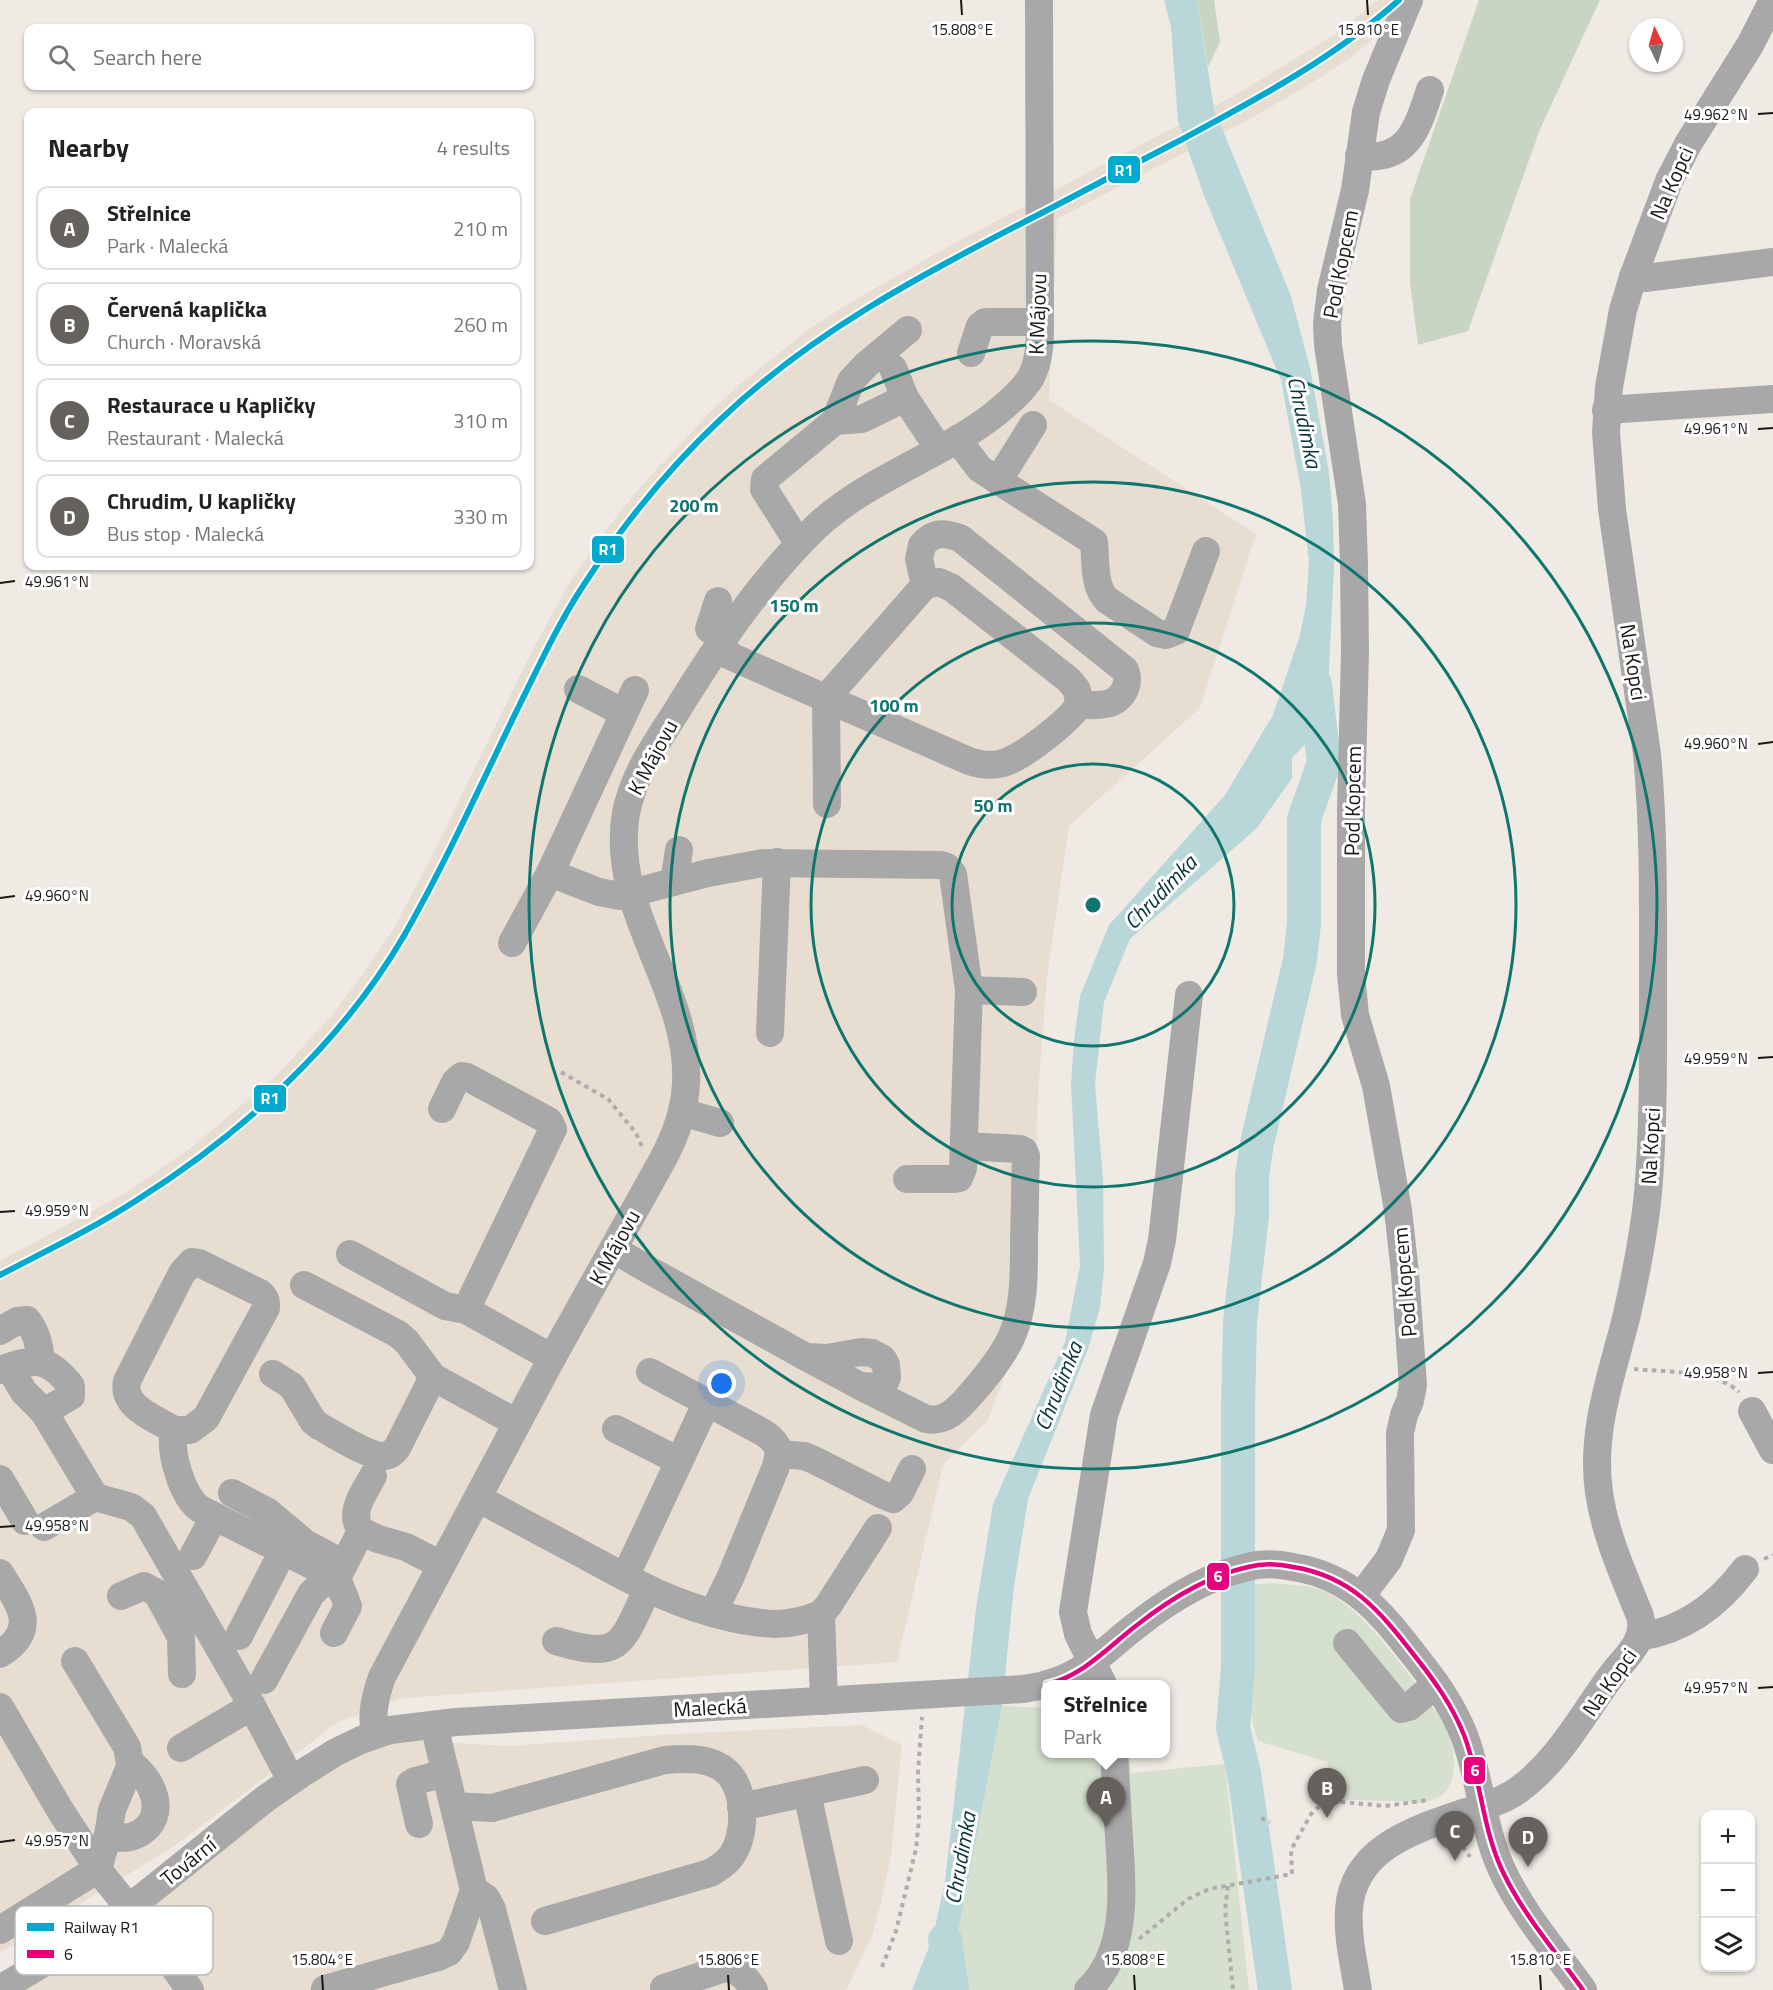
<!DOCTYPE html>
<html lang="en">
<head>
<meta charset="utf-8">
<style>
  body { margin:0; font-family:"Titillium Web",sans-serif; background:#f2f2f2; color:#222 }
  .controls { position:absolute; right:18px; bottom:18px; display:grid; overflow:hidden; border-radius:12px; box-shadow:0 2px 4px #0004 }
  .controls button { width:54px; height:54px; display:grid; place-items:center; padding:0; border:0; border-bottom:2px solid #e0e0e0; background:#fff; color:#222; font:30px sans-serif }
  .compass { position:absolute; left:1629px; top:18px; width:54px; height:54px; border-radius:50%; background:#fff; box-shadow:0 2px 4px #0004; rotate:355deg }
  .you { position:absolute; left:722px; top:1384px; width:21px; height:21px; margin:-15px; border:4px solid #fff; border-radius:50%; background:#1a73e8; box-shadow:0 0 0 9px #1a73e833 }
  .badge { display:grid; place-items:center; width:39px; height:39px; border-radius:50%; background:#65615c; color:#fff; font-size:20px; font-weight:700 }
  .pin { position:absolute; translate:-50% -50px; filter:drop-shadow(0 2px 3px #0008) }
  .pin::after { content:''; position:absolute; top:32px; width:21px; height:18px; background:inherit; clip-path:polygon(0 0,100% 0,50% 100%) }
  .popup { position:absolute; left:1041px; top:1680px; width:129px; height:78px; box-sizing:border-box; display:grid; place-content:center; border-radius:12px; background:#fff; filter:drop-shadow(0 2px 4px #0005); font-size:20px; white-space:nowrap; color:#767676 }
  .popup b { font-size:22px; color:#222 }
  .popup::after { content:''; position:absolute; left:50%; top:100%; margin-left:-12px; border:12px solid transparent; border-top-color:#fff }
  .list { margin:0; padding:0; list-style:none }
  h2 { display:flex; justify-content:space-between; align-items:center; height:78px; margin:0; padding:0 24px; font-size:26px }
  h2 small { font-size:20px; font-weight:400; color:#767676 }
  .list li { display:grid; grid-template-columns:39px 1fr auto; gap:18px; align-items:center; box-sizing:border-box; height:84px; margin:0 12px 12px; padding:0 12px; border:2px solid #e0e0e0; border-radius:12px }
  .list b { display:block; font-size:22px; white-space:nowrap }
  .list p { margin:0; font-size:20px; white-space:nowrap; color:#767676 }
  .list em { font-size:20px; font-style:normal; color:#767676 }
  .icon { flex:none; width:33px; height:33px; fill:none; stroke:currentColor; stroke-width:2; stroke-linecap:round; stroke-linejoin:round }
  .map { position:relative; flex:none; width:1773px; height:1990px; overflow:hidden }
  .search { position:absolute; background:#fff; box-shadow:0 2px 4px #0004; left:24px; top:24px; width:510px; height:66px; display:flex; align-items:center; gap:15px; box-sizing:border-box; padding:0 21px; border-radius:12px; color:#767676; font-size:22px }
  .panel { position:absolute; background:#fff; box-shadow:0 2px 4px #0004; left:24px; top:108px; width:510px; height:462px; border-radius:12px }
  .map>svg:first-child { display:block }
  .built { fill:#e7ded1 }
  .green { fill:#d5e0cf }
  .forest { fill:#c9d5c3 }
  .water { fill:#b9d7d9 }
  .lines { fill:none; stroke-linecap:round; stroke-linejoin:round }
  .river { stroke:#b9d7d9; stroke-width:34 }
  .path { stroke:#aeadab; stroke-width:4; stroke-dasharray:4.5 4.5; stroke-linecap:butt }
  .minor { stroke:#a9a8a8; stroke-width:28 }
  .bus-1-casing { stroke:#fff; stroke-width:9 }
  .bus-1 { stroke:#e5007d; stroke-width:4.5 }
  .rail-1-casing { stroke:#fff; stroke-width:10 }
  .rail-1 { stroke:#00a9ce; stroke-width:6 }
  .ticks { fill:none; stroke:#1a1713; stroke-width:2 }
  .ring { fill:none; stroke:#0f766e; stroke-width:3 }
  .labels { text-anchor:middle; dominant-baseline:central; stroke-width:6; stroke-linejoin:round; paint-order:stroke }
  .street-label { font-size:21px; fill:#1a1713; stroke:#fff }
  .water-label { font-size:22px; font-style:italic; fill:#073438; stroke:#fff }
  .key { fill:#fff; stroke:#bab9b8; stroke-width:1.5 }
  .key-label { font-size:16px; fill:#1a1713 }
  .ticks-label { font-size:15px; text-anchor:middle; fill:#1a1713; stroke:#fff; stroke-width:6; stroke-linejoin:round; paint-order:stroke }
  .centre { fill:#0f766e; stroke:#fff; stroke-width:3 }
  .ring-label { font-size:18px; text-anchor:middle; font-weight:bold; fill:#0f766e; stroke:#fff; stroke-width:6; stroke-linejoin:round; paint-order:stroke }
  .line-badge { stroke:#fff; stroke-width:2 }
  .badge-label { font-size:16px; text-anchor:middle; font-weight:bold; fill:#fff }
</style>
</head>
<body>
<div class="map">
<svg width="1773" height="1990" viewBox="0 0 1773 1990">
  <rect width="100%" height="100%" fill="#efeae4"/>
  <g class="built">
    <polygon points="1378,0 1420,0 1350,58 1305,87 1253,117 1057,219 1049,400 1256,534 1200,708 1069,826 1047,977 1038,1094 1032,1304 988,1420 943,1465 897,1662 403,1698 338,1722 176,1845 0,1953 0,1261 127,1192 192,1147 275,1077 332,1015 362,975 393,930 433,854 529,657 571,580 609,526 642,485 708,414 739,385 808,330 843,307 953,244 1239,93 1334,35"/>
    <polygon points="862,1725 902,1745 891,1856 881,1903 872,1936 846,1990 8,1990 298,1785 356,1755 400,1740 509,1746 675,1734"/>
  </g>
  <g class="green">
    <path d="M1276,1583C1290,1585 1308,1585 1321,1590C1365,1606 1417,1687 1446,1725C1456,1750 1463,1795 1426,1802C1417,1804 1407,1802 1398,1801C1377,1801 1355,1800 1333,1799L1327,1762L1258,1741C1242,1690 1243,1638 1243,1585Z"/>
    <polygon points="1002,1706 1046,1708 1046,1754 1129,1754 1131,1773 1225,1764 1249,1990 939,1990 956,1943"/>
  </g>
  <g class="forest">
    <polygon points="1197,0 1214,0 1220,42 1208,67"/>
    <polygon points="1479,0 1600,0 1540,129 1468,331 1418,345 1410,281 1410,199"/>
  </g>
  <polygon class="water" points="1164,0 1197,0 1214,109 1291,296 1310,368 1329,472 1333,519 1334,565 1329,671 1319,730 1292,758 1292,778 1257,828 1130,939 1104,1002 1095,1084 1103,1179 1104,1268 1100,1308 1088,1349 1028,1499 1014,1587 1002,1706 956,1943 939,1990 912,1990 933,1937 945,1881 976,1608 993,1504 1065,1342 1080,1266 1071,1084 1074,1040 1080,996 1109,925 1225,795 1273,715 1300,635 1306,605 1309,561 1305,527 1301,490 1281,380 1203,193 1178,121 1171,27"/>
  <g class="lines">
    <g class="river">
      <polyline points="945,1940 952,1990"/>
      <polyline points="1275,1990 1244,1773 1233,1728 1238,1668 1238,1408 1240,1322 1252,1215 1252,1175 1257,1143 1300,960 1304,923 1304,819 1324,763 1315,684"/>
    </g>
    <g class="path">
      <polyline points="561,1072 608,1099 636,1133 643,1149"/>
      <path d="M1634,1369C1665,1372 1716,1370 1739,1392"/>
      <polyline points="1764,1559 1773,1555"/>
      <polyline points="1261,1818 1270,1822"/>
      <polyline points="1458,1839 1470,1857"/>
      <polyline points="1228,1886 1225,1910 1233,1990"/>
      <polyline points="1139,1939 1188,1899 1209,1889 1292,1874 1291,1850 1311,1814 1321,1805 1332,1801 1385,1806 1428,1800"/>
      <polyline points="882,1967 896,1931 916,1849 919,1818 918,1772 922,1717"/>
    </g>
    <g class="minor">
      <path d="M1359,156C1408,162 1417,129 1430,90"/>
      <polyline points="1633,277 1645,278 1773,262"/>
      <polyline points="971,353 980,326 985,322 1040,322"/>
      <polyline points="893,368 905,398"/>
      <polyline points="1606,410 1773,399"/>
      <polyline points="835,421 851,381 866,365 908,330"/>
      <path d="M957,439L980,469L1094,542C1096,561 1093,586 1107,600L1157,633L1166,635L1176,631L1206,551"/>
      <polyline points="998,481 1033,425"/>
      <polyline points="799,544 764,489 765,479 835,421 862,419 905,398 939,449"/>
      <path d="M925,585L919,559L922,545C933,532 944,532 960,538L1125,670C1128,677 1128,682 1125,689C1116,708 1098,705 1079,705"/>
      <polyline points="718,601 709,629 724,640"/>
      <path d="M717,650C801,688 885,724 969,761C981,765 993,767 1006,762C1025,755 1068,722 1079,705L1077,690L1069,680L952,588L939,582L925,585L826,698L827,804"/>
      <polyline points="578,689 624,713"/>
      <polyline points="635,690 550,873 599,892 620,896 708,873 763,863 941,865 947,867 953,874 969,990 963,1168 959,1178 954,1179 907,1179"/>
      <polyline points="674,882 679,850"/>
      <polyline points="512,943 550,873"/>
      <polyline points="969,990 1023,992"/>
      <polyline points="770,1033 777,862"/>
      <polyline points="442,1109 455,1082 462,1076 467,1077 549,1121 553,1129 466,1310"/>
      <polyline points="682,1112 720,1123"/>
      <polyline points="613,1249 649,1270 806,1357 860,1386 877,1387 885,1382 887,1377 886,1365 883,1359 872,1353 861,1352 827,1358 806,1357"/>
      <polyline points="350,1254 445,1306 466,1310 552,1358"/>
      <polyline points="304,1285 398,1334 407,1342 433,1377 517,1423"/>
      <path d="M0,1331L17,1321L27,1320C37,1332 40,1347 41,1362"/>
      <path d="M9,1367C38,1356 52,1362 71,1386V1396L44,1412"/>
      <polyline points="0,1370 9,1367 24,1392 44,1412 95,1497"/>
      <path d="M650,1372L764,1433C780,1444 781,1451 775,1469L731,1576L713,1613"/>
      <path d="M273,1374L292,1386L313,1421L319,1426C334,1434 369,1457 385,1456C391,1455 394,1452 397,1448L433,1377"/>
      <path d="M860,1386L926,1419C946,1423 959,1408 971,1394C986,1377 1001,1359 1011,1338C1025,1308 1024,1271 1024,1239C1025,1211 1025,1183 1026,1156L1024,1151L1020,1149L964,1146"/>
      <polyline points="1752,1411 1773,1450"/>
      <polyline points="616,1429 679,1461"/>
      <path d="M174,1430C155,1418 121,1407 127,1381L182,1273L192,1262L199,1263L260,1293C265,1297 267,1301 266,1308L206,1418L190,1430H174C169,1451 182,1497 200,1509L337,1578"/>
      <polyline points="779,1454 804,1456 814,1460 883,1495 893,1499 900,1493 912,1469"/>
      <polyline points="0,1479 25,1521"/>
      <polyline points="232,1493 268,1512 305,1543 331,1557"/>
      <path d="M478,1498C512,1517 547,1535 582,1554C633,1582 674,1605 732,1618C765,1625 788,1628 821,1614L824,1701"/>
      <polyline points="44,1527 95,1497 131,1507 143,1516 245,1693 291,1780"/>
      <path d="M361,1531C348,1512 364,1493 373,1476"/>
      <polyline points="193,1556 214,1517"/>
      <path d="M0,1573C19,1604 40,1629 0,1654"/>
      <polyline points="625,1577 707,1402"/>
      <polyline points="121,1596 144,1586 157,1593 181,1637 182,1674"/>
      <polyline points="1361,1596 1389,1559 1401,1530 1400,1433 1404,1415 1410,1401 1413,1385 1405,1273 1398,1210 1376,1086 1355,1015 1351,974 1351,810 1355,652 1354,566 1352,504 1328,345 1327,323 1331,290 1355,190 1366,112 1376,80 1409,0"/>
      <polyline points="821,1614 828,1606 878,1528"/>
      <polyline points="334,1633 348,1606 337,1578 361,1531 378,1539 406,1547 441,1565"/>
      <polyline points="239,1636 283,1551"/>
      <path d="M1640,1637C1684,1630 1719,1604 1745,1569"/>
      <path d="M556,1641C622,1661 621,1644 647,1590"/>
      <polyline points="1347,1643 1401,1709 1409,1707 1436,1684"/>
      <polyline points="264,1680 311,1594 319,1586 337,1578"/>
      <path d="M1047,1684C1083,1676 1108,1647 1137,1625C1170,1599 1207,1576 1248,1567C1263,1563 1279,1564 1293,1567C1351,1576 1380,1611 1414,1655C1434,1680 1452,1705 1464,1735C1481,1779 1482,1827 1502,1870C1522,1913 1555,1951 1583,1990"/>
      <polyline points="1103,1684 1078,1634 1073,1612 1104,1415 1157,1263 1162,1240 1189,995"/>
      <polyline points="0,1707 60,1810 103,1876 129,1908 141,1920 190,1990"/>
      <path d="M375,1735C371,1714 375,1697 382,1677L552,1358L662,1161C675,1137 685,1111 686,1083C691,990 609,910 626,813C633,776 656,743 676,712C716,647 761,580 816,527C868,478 940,457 995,414C1008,403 1022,392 1031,377C1040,360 1040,340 1040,322L1039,0"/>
      <polyline points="181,1748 252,1706"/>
      <polyline points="807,1793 839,1941"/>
      <path d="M454,1806L492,1808L665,1760C686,1758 711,1757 727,1772C747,1791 747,1839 729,1859C724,1865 717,1869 710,1873L545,1921"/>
      <polyline points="741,1807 865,1780"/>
      <polyline points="419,1824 410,1784 415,1781 446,1773"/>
      <path d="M108,1835C119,1839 130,1839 140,1833C169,1815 153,1779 130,1763"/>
      <polyline points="474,1890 486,1898 492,1909 513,1990"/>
      <polyline points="0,1930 98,1869 108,1835 112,1810 129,1769 130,1763 127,1747 75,1661"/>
      <path d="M664,1988L725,1968C739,1969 747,1979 754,1990"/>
      <polyline points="0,1989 113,1921 265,1799 301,1774 336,1752 361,1740 390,1730 456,1722 1023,1689 1046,1685"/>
      <polyline points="325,1989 438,1957 449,1952 456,1942 474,1890 434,1725"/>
      <path d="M1088,1990C1129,1951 1122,1888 1119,1837C1117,1809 1116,1781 1114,1754"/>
      <path d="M1358,1990C1354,1964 1347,1936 1349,1909C1353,1852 1407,1832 1454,1816C1475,1809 1499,1803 1517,1791C1559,1761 1582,1715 1612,1675C1625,1657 1647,1641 1640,1616C1624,1576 1605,1535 1599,1492C1590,1430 1613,1372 1627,1314C1636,1274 1644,1234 1648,1193C1654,1123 1653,1051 1653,980C1653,905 1654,829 1647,754L1612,509L1606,432L1609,387L1623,310L1633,277L1669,181L1688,144L1750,45L1773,0"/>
    </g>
    <g class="bus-1-casing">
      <path id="bus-1" d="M1047,1684C1083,1676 1108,1647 1137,1625C1170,1599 1207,1576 1248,1567C1263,1563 1279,1564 1293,1567C1351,1576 1380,1611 1414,1655C1434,1680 1452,1705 1464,1735C1481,1779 1482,1827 1502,1870C1522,1913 1555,1951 1583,1990"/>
    </g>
    <use href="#bus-1" class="bus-1"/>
    <g class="rail-1-casing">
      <path id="rail-1" d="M0,1275C46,1251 94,1228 137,1200C243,1133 342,1043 405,934C447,860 482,782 519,706C539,666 558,624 583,586C622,526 668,469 720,420C812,332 918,277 1030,219C1079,194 1128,167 1177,142C1255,100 1333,59 1399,0"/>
    </g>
    <use href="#rail-1" class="rail-1"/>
  </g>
  <path class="ticks" d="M961,0L962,15M1367,0L1368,15M1758,114L1773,113M1758,429L1773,428M0,583L15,581M1758,744L1773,742M0,898L15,896M1758,1058L1773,1057M0,1212L15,1211M1758,1373L1773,1372M0,1527L15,1526M1758,1688L1773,1687M0,1842L15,1840M322,1975L323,1990M728,1975L729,1990M1134,1975L1135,1990M1540,1975L1541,1990"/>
  <g class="ring">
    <circle cx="1093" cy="905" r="141"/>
    <circle cx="1093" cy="905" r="282"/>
    <circle cx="1093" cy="905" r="423"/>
    <circle cx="1093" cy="905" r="564"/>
  </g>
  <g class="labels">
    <g class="street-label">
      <text transform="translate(1671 183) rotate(-66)">Na Kopci</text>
      <text transform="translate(1340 264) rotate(-79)">Pod Kopcem</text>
      <text transform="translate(1037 314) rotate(-88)">K Májovu</text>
      <text transform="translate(1634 662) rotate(81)">Na Kopci</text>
      <text transform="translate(652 757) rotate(-62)">K Májovu</text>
      <text transform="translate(1352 801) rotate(-89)">Pod Kopcem</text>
      <text transform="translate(1650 1146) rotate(-87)">Na Kopci</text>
      <text transform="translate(614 1247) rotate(-61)">K Májovu</text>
      <text transform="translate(1404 1282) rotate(-95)">Pod Kopcem</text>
      <text transform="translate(1609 1682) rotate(-55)">Na Kopci</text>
      <text transform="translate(710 1707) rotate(-3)">Malecká</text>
      <text transform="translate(188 1861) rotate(-39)">Tovární</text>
    </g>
    <g class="water-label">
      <text transform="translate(1305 422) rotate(78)">Chrudimka</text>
      <text transform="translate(1160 892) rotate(-46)">Chrudimka</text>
      <text transform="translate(1058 1386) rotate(-68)">Chrudimka</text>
      <text transform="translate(960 1858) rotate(-80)">Chrudimka</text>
    </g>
  </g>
  <rect x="15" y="1906" width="198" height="69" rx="9" class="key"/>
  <rect x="27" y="1923" width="27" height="8" fill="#00a9ce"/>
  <rect x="27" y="1950" width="27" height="8" fill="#e5007d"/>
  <g class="key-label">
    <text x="64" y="1933">Railway R1</text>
    <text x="64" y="1960">6</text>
  </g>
  <g class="ticks-label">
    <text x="962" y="35">15.808°E</text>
    <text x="1368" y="35">15.810°E</text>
    <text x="1716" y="120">49.962°N</text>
    <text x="1716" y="434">49.961°N</text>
    <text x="57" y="587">49.961°N</text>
    <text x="1716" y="749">49.960°N</text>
    <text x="57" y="901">49.960°N</text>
    <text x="1716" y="1064">49.959°N</text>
    <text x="57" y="1216">49.959°N</text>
    <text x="1716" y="1378">49.958°N</text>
    <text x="57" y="1531">49.958°N</text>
    <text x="1716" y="1693">49.957°N</text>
    <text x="57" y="1846">49.957°N</text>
    <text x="322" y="1965">15.804°E</text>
    <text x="728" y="1965">15.806°E</text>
    <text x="1134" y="1965">15.808°E</text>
    <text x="1540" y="1965">15.810°E</text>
  </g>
  <circle cx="1093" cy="905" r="9" class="centre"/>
  <g class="ring-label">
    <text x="694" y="512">200 m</text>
    <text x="794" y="612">150 m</text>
    <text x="894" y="712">100 m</text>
    <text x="993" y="812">50 m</text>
  </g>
  <g class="line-badge">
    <rect x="1107" y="155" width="34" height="29" rx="6" fill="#00a9ce"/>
    <rect x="591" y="535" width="34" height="29" rx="6" fill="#00a9ce"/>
    <rect x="253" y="1084" width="34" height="29" rx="6" fill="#00a9ce"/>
    <rect x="1206" y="1562" width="24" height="29" rx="6" fill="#e5007d"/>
    <rect x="1463" y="1756" width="23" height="29" rx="6" fill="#e5007d"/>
  </g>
  <g class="badge-label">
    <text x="1124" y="176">R1</text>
    <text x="608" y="555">R1</text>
    <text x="270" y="1104">R1</text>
    <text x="1218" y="1582">6</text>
    <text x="1475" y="1776">6</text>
  </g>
</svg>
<div class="controls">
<button>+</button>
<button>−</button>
<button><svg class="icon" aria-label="layers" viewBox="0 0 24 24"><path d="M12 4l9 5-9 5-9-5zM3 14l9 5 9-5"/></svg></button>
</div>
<svg class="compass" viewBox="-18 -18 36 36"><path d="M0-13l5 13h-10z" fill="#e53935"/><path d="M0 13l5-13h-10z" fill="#767676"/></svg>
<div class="you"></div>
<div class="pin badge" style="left:1106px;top:1827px">A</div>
<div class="popup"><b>Střelnice</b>Park</div>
<div class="pin badge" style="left:1327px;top:1818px">B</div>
<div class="pin badge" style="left:1455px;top:1861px">C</div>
<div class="pin badge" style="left:1528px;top:1867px">D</div>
<div class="search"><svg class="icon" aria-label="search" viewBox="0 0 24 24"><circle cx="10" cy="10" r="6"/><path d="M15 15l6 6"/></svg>Search here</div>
<section class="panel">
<h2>Nearby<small>4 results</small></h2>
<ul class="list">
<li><span class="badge">A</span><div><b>Střelnice</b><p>Park · Malecká</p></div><em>210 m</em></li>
<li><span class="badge">B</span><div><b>Červená kaplička</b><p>Church · Moravská</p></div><em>260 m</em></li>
<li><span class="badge">C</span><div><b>Restaurace u Kapličky</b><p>Restaurant · Malecká</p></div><em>310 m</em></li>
<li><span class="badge">D</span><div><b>Chrudim, U kapličky</b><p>Bus stop · Malecká</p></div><em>330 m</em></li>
</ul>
</section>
</div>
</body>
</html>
